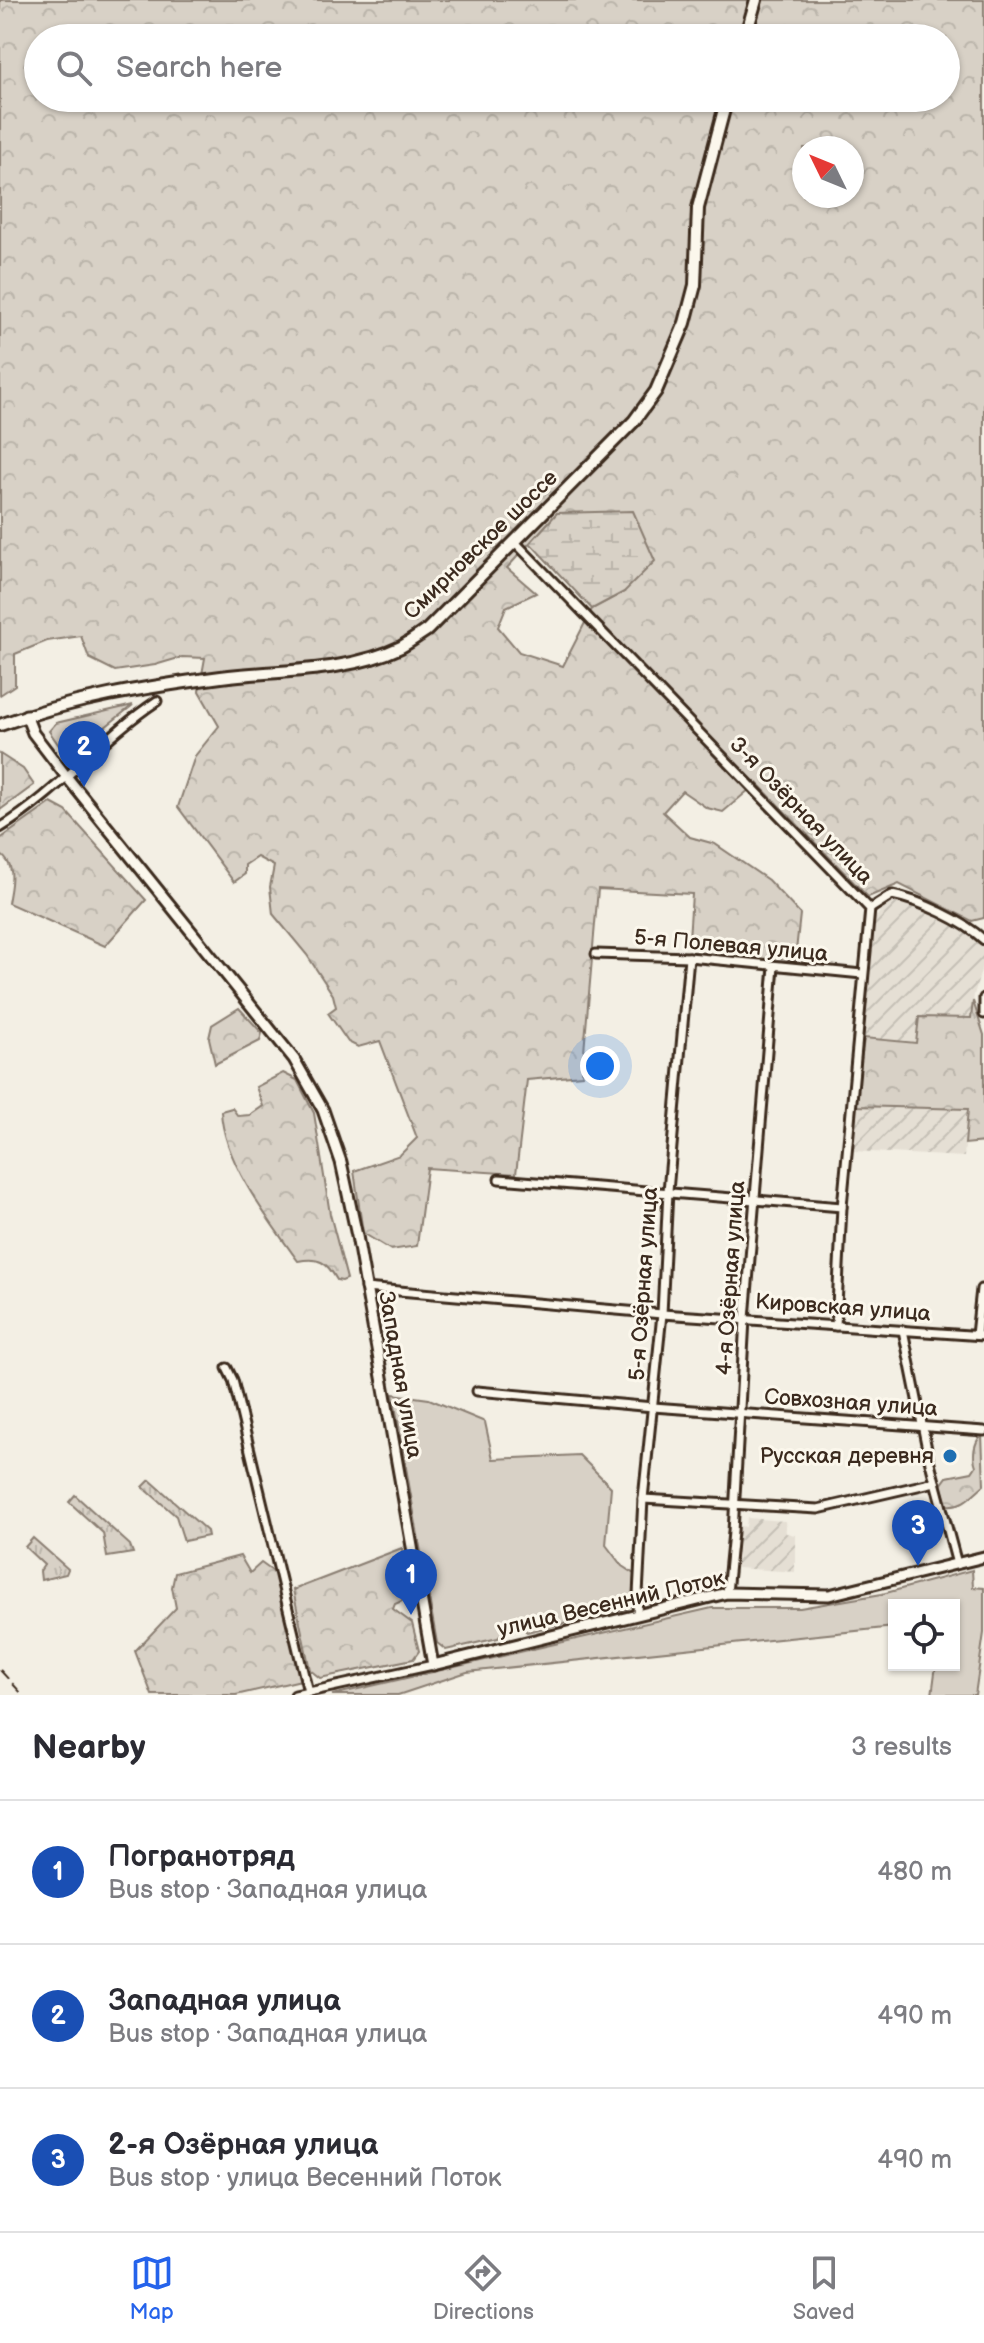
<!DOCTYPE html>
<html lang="en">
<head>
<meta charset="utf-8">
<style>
  body { margin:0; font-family:"Balsamiq Sans",sans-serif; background:#f7f7f7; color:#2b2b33 }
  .controls { position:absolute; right:24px; bottom:24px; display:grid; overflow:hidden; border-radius:0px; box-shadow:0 2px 6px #0004 }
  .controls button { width:72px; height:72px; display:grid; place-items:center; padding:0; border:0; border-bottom:2px solid #e1e1e2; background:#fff; color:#2b2b33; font:40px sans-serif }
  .compass { position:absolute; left:792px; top:136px; width:72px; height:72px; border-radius:50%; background:#fff; box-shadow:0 2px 6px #0004; rotate:313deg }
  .you { position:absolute; left:600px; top:1066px; width:28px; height:28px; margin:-20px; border:6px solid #fff; border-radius:50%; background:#1a73e8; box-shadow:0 0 0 12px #1a73e833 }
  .badge { display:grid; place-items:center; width:52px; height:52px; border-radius:50%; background:#2563eb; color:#fff; font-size:26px; font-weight:700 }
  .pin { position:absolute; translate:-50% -66px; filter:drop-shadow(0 2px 4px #0008) }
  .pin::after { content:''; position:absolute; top:42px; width:28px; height:24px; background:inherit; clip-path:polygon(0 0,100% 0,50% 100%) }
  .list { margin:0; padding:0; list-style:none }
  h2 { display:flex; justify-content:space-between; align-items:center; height:104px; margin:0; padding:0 32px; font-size:34px }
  h2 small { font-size:26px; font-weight:400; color:#7c7c81 }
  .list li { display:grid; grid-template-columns:52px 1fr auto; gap:24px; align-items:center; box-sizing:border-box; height:144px; padding:0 32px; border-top:2px solid #e1e1e2 }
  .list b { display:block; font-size:30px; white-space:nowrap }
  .list p { margin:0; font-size:26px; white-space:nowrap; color:#7c7c81 }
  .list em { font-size:26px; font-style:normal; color:#7c7c81 }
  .icon { flex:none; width:44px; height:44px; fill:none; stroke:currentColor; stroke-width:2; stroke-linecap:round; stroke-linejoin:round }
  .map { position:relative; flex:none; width:984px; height:1695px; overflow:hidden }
  .search { position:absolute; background:#fff; box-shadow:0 2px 6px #0004; left:24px; right:24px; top:24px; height:88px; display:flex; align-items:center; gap:20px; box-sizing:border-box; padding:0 28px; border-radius:44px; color:#7c7c81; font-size:30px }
  .sheet { height:536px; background:#fff }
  nav { display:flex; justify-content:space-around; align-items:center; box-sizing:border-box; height:112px; border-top:2px solid #e1e1e2; background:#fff; font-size:22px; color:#7c7c81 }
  nav a { display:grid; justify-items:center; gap:4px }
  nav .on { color:#2563eb }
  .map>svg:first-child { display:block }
  .industrial { fill:url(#industrial-furrows) }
  .grass { fill:#d8d1c6; stroke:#8a7e72; stroke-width:2 }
  .forest { fill:url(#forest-crowns); stroke:#8a7e72; stroke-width:2; fill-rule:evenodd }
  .wetland { fill:url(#wetland-marsh); stroke:#8a7e72; stroke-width:2 }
  .park { fill:url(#park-tufts); stroke:#8a7e72; stroke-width:2 }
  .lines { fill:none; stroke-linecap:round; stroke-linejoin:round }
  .minor-casing { stroke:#3b2a1e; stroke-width:13 }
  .tertiary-casing { stroke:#3b2a1e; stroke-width:15 }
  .secondary-casing { stroke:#3b2a1e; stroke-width:16 }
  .minor { stroke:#fbf7ec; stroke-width:7 }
  .tertiary { stroke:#fbf7ec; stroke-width:9 }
  .secondary { stroke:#fbf7ec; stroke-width:10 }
  .rail { stroke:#3b2a1e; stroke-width:2; stroke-dasharray:12 6; stroke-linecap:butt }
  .poi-dot { fill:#1f6fb2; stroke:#fbf7ec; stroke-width:3 }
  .labels { text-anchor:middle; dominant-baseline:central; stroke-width:6; stroke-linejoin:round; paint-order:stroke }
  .street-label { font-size:22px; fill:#3b2a1e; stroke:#fbf7ec }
  .poi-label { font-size:22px; fill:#3b2a1e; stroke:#fbf7ec; text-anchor:end }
</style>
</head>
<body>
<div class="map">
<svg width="984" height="1695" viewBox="0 0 984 1695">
  <defs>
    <pattern id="industrial-furrows" width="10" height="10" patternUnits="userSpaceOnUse" patternTransform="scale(2)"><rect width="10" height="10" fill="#e5dfd4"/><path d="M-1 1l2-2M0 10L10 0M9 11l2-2" fill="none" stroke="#c5c0b6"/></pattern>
    <pattern id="forest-crowns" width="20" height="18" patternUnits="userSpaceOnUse" patternTransform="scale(2)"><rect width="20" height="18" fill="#d8d1c6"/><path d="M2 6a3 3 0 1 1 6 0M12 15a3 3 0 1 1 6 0" fill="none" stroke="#bab4aa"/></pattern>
    <pattern id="wetland-marsh" width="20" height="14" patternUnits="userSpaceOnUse" patternTransform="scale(2)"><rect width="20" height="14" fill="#d8d1c6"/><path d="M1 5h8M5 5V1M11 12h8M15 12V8" fill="none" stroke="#bab4aa"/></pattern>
    <pattern id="park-tufts" width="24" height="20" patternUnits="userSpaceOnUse" patternTransform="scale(2)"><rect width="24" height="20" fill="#d8d1c6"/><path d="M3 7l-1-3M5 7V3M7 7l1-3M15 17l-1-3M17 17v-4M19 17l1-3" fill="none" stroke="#bab4aa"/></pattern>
  </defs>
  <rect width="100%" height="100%" fill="#f3efe4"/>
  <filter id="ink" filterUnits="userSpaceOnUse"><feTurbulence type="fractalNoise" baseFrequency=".0125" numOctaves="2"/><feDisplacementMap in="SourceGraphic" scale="16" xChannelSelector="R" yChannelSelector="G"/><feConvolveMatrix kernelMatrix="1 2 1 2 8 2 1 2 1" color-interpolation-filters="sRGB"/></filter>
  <g filter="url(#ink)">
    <g class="industrial">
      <polygon points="887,903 905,903 972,935 984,948 984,960 974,995 971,1018 916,1043 864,1038 875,918"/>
      <polygon points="855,1106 968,1109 964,1157 853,1151"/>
      <polygon points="747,1518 785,1521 786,1533 795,1535 795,1572 737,1568 740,1526 746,1527"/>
    </g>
    <g class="grass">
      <polygon points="133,705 67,757 49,731 56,723"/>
      <polygon points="393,1394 429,1399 485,1422 493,1459 579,1455 611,1487 606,1545 622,1566 634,1574 633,1603 626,1609 527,1632 521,1627 505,1631 498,1638 446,1650 437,1643"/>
      <polygon points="972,1570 973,1587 984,1588 984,1633 975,1695 932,1695 936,1665 954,1665 954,1605 894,1605 894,1627 467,1672 398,1695 332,1695 712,1608 800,1608 882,1594"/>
    </g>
    <g class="forest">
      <path d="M0,0H984V918L972,921L899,884L868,897L757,783L723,812L707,808L682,791L663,812L690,837L715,844L768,880L800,914L795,960L762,962L753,947L689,939L692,894L598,889L582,1075L527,1080L516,1174L427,1168L417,1246L391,1250L363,1233L354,1171L400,1155L417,1138L380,1041L358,1047L348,1042L328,1013L336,1007L333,995L307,955L273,914L270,887L274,866L257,857L245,865V874L234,882L178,807L195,756L219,726L199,691L205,658L182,657L155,665L115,671L89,658L81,636L47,641L15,654V685L0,695ZM38,38H946V98H38ZM804,148H852V196H804ZM557,513L624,592L592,609L563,666L519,652L498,627L506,607L536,593L507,568Z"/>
      <polygon points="0,754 23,769 34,785 0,810"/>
      <path d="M51,803L66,811L146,900L105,946L8,903C11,885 17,865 0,854V839Z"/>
      <polygon points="973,1001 984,1035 984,1142 965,1144 968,1109 855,1106 864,1038 916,1043 919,1017 971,1018"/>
      <polygon points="239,1008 262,1033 260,1041 215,1064 209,1038 212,1025"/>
      <path d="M283,1073L297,1080L314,1113L330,1214L347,1279L342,1281L337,1280C327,1262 319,1257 298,1261C269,1221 223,1161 221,1111L232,1108L238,1116L250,1115L263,1106L256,1087Z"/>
      <path d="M982,1434L984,1485C972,1495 963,1507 947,1505L941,1485L947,1477L972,1472L976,1466C972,1455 974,1443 982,1434Z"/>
      <polygon points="402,1548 405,1585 398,1590 398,1593 403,1597 402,1601 395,1604 393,1609 412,1623 419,1651 413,1659 320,1678 310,1670 293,1590"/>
      <polygon points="240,1556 250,1573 261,1563 275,1573 301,1680 236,1695 152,1695 135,1651 176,1608 172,1587 175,1573"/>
    </g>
    <polygon class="wetland" points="633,511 655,561 624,592 592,609 530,543 557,513"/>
    <g class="park">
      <polygon points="150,1480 207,1531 208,1536 184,1541 176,1516 143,1487"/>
      <polygon points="75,1495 130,1545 133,1553 107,1557 103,1533 69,1502"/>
      <polygon points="33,1538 68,1569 66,1574 41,1580 40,1571 44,1565 25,1547"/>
    </g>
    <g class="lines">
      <g class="minor-casing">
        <g id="minor">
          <polyline points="515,542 870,909 842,1207 836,1326"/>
          <path d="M0,828C58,793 101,738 157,701"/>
          <path d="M870,909L892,895C919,900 964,921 984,940"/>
          <polyline points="596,954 689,957 862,974"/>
          <polyline points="984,998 984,1014"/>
          <polyline points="499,1179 842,1207"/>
          <polyline points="365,1288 662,1314 984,1336"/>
          <polyline points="903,1330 929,1459 957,1564"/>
          <polyline points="976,1335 981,1289"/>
          <polyline points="227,1368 233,1380 308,1692"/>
          <polyline points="477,1391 653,1407 984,1431"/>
          <polyline points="643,1499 818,1509 935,1482"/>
          <polyline points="727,1593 733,1532 745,1319 774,966"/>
          <polyline points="637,1614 643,1499 662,1314 668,1191 689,957"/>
          <polyline points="295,1695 433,1665"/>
        </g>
      </g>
      <g class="tertiary-casing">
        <polyline id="tertiary" points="26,715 33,733 66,776 294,1059 323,1110 341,1162 357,1236 433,1665 727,1593 829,1595 984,1557"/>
      </g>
      <g class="secondary-casing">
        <g id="secondary">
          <polyline points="745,38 756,0"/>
          <path d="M0,725C71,699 146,687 221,677C279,670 347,673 401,647C410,642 418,636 427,630L634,421L656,391L685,323L695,285L698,208L727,98"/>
        </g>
      </g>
      <use href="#minor" class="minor"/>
      <use href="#tertiary" class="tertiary"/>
      <use href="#secondary" class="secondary"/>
      <polyline class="rail" points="0,1670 23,1695"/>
    </g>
  </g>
  <circle class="poi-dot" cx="950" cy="1456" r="8"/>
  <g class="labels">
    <g class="street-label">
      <text transform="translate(481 545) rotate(-44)">Смирновское шоссе</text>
      <text transform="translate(801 811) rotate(46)">3-я Озёрная улица</text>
      <text transform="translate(731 946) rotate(5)">5-я Полевая улица</text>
      <text transform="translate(731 1278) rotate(-86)">4-я Озёрная улица</text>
      <text transform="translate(644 1284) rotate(-86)">5-я Озёрная улица</text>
      <text transform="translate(843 1308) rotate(4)">Кировская улица</text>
      <text transform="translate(400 1375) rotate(80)">Западная улица</text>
      <text transform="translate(851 1403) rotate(4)">Совхозная улица</text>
      <text transform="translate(611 1604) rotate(-13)">улица Весенний Поток</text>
    </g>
    <g class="poi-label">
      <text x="934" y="1456">Русская деревня</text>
    </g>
  </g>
</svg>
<div class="controls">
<button><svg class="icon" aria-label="locate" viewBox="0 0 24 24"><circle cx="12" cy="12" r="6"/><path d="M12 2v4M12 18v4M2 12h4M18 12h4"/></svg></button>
</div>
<svg class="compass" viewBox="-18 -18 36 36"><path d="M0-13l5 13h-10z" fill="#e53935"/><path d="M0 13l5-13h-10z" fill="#7c7c81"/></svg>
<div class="you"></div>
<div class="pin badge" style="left:411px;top:1615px;background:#1a4fb4">1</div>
<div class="pin badge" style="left:84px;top:787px;background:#1a4fb4">2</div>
<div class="pin badge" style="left:918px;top:1566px;background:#1a4fb4">3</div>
<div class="search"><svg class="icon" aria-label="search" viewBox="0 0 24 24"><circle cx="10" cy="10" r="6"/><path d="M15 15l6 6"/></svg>Search here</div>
</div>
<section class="sheet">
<h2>Nearby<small>3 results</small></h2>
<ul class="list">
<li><span class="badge" style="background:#1a4fb4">1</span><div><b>Погранотряд</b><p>Bus stop · Западная улица</p></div><em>480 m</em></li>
<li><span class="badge" style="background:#1a4fb4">2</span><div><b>Западная улица</b><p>Bus stop · Западная улица</p></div><em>490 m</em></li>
<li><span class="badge" style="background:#1a4fb4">3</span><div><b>2-я Озёрная улица</b><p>Bus stop · улица Весенний Поток</p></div><em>490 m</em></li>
</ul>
</section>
<nav>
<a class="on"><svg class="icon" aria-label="map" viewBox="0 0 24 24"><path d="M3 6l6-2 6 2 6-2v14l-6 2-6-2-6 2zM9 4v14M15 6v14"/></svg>Map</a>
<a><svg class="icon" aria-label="directions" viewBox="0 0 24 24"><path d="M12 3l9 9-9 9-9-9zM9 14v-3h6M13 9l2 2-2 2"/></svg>Directions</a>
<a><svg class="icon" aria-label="saved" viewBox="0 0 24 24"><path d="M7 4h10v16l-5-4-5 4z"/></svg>Saved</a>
</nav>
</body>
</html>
